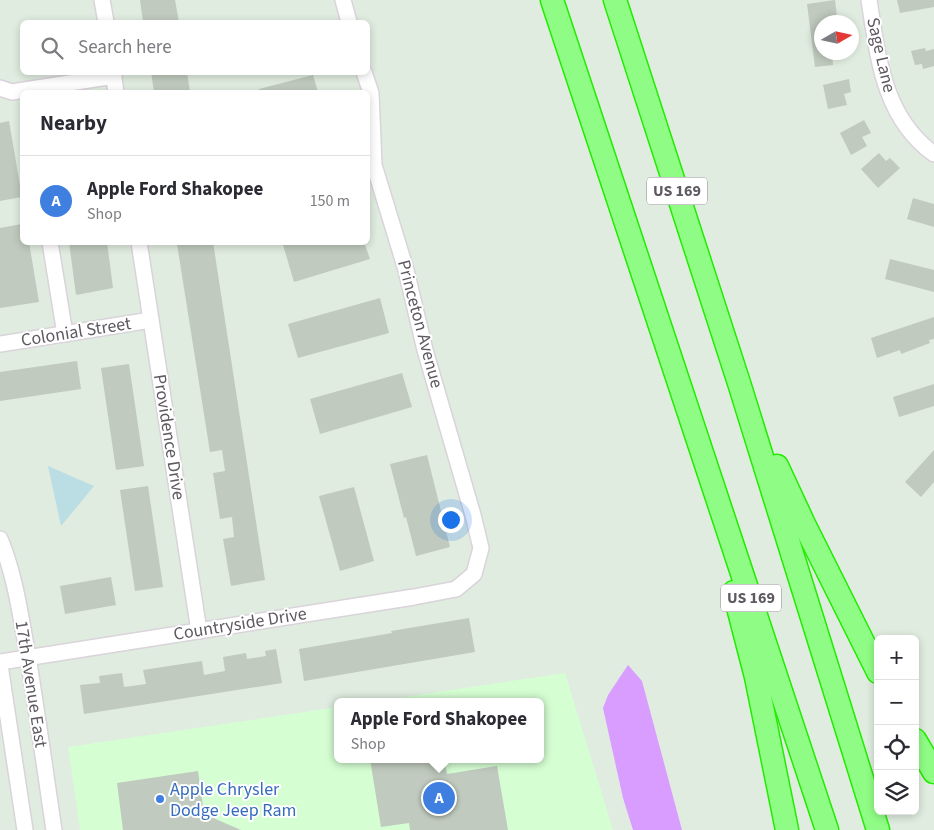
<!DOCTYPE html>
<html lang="en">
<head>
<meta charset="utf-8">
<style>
  body { margin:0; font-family:"Source Sans 3",sans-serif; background:#f2f2f3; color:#2b2b33 }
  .controls { position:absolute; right:15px; bottom:15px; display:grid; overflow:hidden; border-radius:8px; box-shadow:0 2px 8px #0003 }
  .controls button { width:45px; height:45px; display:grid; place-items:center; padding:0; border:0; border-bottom:1px solid #e1e1e2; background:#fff; color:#2b2b33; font:25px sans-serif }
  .compass { position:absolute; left:814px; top:15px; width:45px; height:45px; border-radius:50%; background:#fff; box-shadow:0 2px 8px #0003; rotate:81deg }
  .you { position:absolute; left:450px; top:519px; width:18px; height:18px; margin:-12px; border:4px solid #fff; border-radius:50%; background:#1a73e8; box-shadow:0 0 0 8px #1a73e833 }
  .badge { display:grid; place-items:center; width:32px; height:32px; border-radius:50%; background:#0b8043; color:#fff; font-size:16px; font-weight:700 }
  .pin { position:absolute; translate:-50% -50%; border:2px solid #fff; box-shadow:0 1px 5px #0006 }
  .popup { position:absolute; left:334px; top:698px; width:210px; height:65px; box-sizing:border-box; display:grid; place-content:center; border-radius:8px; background:#fff; filter:drop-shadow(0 1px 4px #0005); font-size:16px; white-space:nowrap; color:#7c7c81 }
  .popup b { font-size:19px; color:#2b2b33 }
  .popup::after { content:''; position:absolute; left:50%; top:100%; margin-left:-10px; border:10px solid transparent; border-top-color:#fff }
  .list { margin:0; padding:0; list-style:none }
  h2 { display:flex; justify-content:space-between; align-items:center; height:65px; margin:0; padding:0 20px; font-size:21px }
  h2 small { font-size:16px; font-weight:400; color:#7c7c81 }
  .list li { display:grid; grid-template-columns:32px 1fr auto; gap:15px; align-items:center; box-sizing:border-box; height:90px; padding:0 20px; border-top:1px solid #e1e1e2 }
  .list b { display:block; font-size:19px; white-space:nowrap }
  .list p { margin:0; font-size:16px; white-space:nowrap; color:#7c7c81 }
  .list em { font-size:16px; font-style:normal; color:#7c7c81 }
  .icon { flex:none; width:28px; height:28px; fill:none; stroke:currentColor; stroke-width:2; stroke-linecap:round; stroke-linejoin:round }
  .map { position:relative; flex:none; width:934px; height:830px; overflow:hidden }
  .search { position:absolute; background:#fff; box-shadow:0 2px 8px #0003; left:20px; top:20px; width:350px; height:55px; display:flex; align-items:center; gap:12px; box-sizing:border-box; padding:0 18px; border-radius:8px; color:#7c7c81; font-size:19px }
  .panel { position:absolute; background:#fff; box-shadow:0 2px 8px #0003; left:20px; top:90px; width:350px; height:155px; border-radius:8px }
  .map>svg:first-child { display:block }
  .commercial { fill:#d5fed3 }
  .green { fill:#bbdde4 }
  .water { fill:#d99dff }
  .building { fill:#c0cabe }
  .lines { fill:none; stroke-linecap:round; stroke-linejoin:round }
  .minor-casing { stroke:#d9d3da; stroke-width:18 }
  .highway-casing { stroke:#21ec00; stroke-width:25 }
  .minor { stroke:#fff; stroke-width:15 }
  .highway { stroke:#8ffd85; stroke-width:22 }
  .shop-dot { fill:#3f7fe0; stroke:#fff; stroke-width:2 }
  .labels { text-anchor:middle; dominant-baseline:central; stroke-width:4; stroke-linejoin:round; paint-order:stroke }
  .shield { fill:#fff; stroke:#8f8b90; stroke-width:1 }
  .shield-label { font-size:16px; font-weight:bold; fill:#5f5961 }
  .street-label { font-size:18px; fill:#5f5961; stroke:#fff }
  .shop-label { font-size:18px; fill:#366cbe; stroke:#fff; text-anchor:start }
</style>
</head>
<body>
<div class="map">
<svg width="934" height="830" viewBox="0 0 934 830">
  <rect width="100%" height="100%" fill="#e0ece0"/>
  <polygon class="commercial" points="565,673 613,830 80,830 68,747 338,707 338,759 540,759 540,702 370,702"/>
  <polygon class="green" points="48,466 94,486 61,526"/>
  <polygon class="water" points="628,665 642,681 682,830 633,830 623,798 603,708 608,695"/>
  <g class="building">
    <polygon points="140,0 175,0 179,22 143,22"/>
    <polygon points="835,0 837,17 826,18 827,22 822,22 822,52 832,52 833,65 815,67 807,4"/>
    <polygon points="897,0 934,0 934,7 900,13"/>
    <polygon points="925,48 926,51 934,49 934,66 923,69 922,64 915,65 911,51"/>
    <polygon points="151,72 187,72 190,92 154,92"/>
    <polygon points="313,75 318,92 259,92 259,89"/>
    <polygon points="849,79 851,92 844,94 847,105 828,109 823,85"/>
    <polygon points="864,120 871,133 862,137 867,146 851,155 840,133"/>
    <polygon points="9,121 22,197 0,201 0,123"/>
    <polygon points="879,153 886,161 890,158 900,168 878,188 861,169"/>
    <polygon points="913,198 934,204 934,227 907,219"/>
    <polygon points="22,224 22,242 29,242 39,302 0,308 0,228"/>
    <polygon points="69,242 107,242 113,288 76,295"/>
    <polygon points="189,242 213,242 265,580 231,586 223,539 234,537 232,517 220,519 213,473 225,471 222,450 210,452 177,244"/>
    <polygon points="292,242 364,242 370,259 294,282 283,245"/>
    <polygon points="890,259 934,270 934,292 885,279"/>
    <polygon points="380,298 389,333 298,358 288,324"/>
    <polygon points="934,317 934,339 929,340 930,343 901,354 900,350 877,358 871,338"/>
    <polygon points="77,361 81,389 0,401 0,372"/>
    <polygon points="129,364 144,466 116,470 101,368"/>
    <polygon points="402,373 412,407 320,434 310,399"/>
    <polygon points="934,384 934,406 899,417 893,397"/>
    <polygon points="934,450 934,482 921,497 905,482"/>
    <polygon points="427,455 450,547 416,556 406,517 404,518 390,464"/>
    <polygon points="148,486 163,587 135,591 120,490"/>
    <polygon points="354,487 374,561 340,571 319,496"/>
    <polygon points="111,577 116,605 65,614 60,586"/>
    <polygon points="469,618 475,652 304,681 299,649 392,633 391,631"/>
    <polygon points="276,649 282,683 84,714 80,685 100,683 99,676 122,673 124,687 146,684 143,670 202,661 204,675 225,671 223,657 246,653 247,659 266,656 265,651"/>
    <polygon points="370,759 444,759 447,774 497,766 508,830 410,830 409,823 381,827"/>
    <polygon points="198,771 204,814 241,830 123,830 117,783"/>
  </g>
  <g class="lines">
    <g class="minor-casing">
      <g id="minor">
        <polyline points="102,0 106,22"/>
        <polyline points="343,0 349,22"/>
        <path d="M869,0C878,57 883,117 934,154"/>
        <polyline points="113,72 116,92"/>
        <polyline points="0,88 12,92 114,76"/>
        <polyline points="50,242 65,334"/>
        <polyline points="139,242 199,631"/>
        <polyline points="0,344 151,320"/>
        <path d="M0,539C15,575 20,613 27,651C37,711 45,770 54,830"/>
        <polyline points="0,662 414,597 456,589 474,574 481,548 473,515 425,350 406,270 374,165 371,93 364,72"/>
        <polyline points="0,665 25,830"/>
      </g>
    </g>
    <g class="highway-casing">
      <g id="highway">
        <polyline points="552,0 827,830"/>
        <polyline points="615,0 739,383 878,830"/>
        <polyline points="777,466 804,524 878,672"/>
        <polyline points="734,592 756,677 787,830"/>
        <polyline points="915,740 934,772"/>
      </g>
    </g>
    <use href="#minor" class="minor"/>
    <use href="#highway" class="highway"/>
  </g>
  <circle class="shop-dot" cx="160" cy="799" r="5"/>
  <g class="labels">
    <g class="shield">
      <rect x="647" y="177.5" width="60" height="27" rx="4"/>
      <rect x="721" y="584.5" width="60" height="27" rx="4"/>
    </g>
    <g class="shield-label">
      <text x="677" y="191">US 169</text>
      <text x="751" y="598">US 169</text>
    </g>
    <g class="street-label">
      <text transform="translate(881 55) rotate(77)">Sage Lane</text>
      <text transform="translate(420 324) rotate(75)">Princeton Avenue</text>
      <text transform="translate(76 332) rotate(-9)">Colonial Street</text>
      <text transform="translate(169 437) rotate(81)">Providence Drive</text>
      <text transform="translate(240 624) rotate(-9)">Countryside Drive</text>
      <text transform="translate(31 684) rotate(81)">17th Avenue East</text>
    </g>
    <g class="shop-label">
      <text x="170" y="789">Apple Chrysler<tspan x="170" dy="21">Dodge Jeep Ram</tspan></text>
    </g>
  </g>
</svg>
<div class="controls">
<button>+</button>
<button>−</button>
<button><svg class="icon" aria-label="locate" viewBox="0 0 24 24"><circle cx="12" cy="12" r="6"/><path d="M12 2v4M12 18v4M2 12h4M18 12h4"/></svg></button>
<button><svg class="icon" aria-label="layers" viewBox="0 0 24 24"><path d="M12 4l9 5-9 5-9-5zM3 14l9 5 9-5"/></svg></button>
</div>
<svg class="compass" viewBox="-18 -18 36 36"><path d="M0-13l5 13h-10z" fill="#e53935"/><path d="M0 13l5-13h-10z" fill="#7c7c81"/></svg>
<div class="you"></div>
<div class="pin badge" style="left:439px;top:798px;background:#3f7fe0">A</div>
<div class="popup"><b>Apple Ford Shakopee</b>Shop</div>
<div class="search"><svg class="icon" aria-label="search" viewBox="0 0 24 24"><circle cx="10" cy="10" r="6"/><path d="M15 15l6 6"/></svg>Search here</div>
<section class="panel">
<h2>Nearby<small></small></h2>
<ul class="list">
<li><span class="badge" style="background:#3f7fe0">A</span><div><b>Apple Ford Shakopee</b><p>Shop</p></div><em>150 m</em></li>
</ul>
</section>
</div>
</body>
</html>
